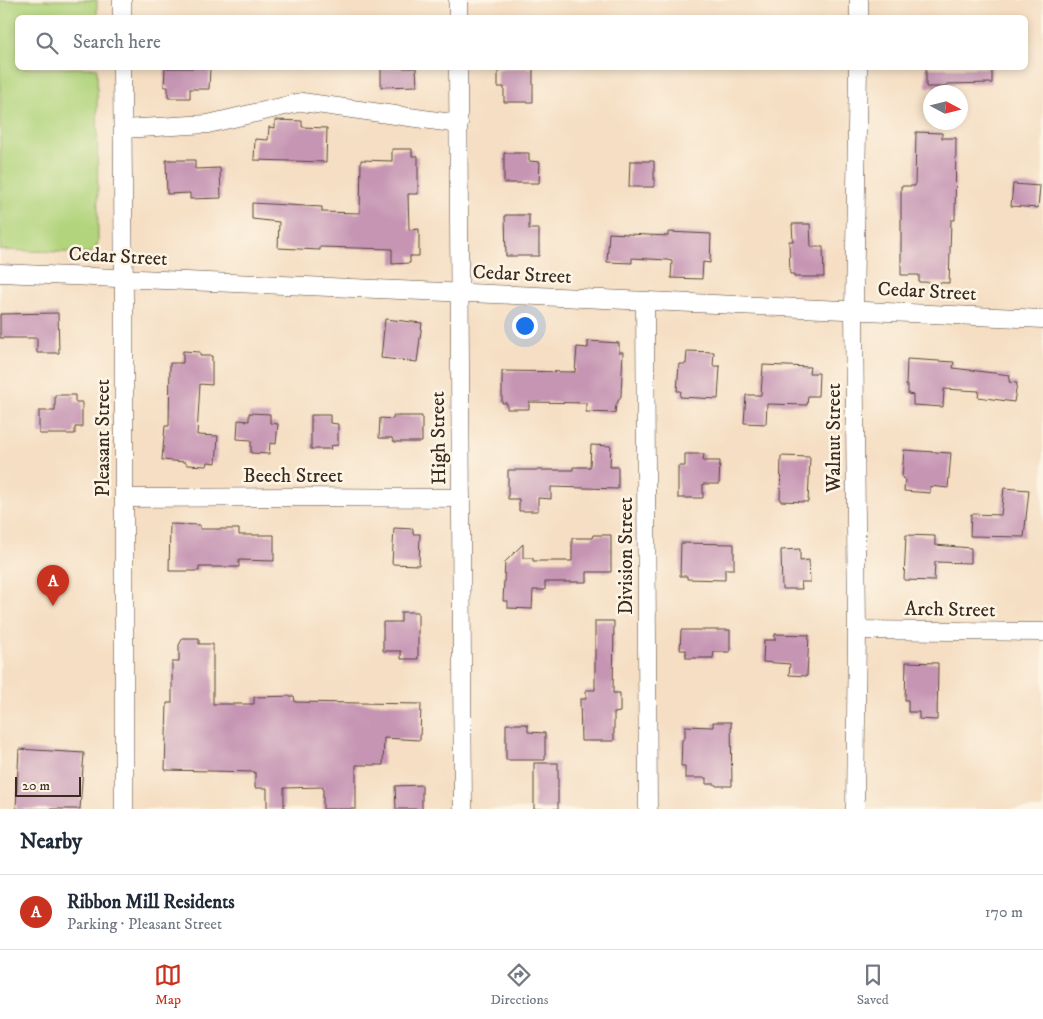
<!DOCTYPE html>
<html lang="en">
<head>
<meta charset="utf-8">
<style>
  body { margin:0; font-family:"IM FELL DW Pica",serif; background:#f6f6f7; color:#1f2937 }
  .compass { position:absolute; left:923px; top:85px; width:45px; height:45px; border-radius:50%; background:#fff; box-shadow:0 2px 8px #0003; rotate:97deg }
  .scale { position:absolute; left:15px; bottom:12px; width:66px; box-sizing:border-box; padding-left:5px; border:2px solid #3b2a1e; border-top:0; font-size:14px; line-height:18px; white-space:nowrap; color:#3b2a1e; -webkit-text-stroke:4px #fcf5e5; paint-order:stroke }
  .you { position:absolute; left:524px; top:325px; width:18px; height:18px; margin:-12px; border:4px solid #fff; border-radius:50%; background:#1a73e8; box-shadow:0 0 0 8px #1a73e833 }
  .badge { display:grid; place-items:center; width:32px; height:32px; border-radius:50%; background:#c8321e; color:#fff; font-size:16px; font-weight:700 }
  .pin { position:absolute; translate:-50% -41px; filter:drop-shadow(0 1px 2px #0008) }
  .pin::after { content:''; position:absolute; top:26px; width:18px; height:15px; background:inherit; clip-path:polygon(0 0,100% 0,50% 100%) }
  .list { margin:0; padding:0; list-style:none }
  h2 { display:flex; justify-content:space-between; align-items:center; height:65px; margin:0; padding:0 20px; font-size:21px }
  h2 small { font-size:16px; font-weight:400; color:#747a83 }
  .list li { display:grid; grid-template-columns:32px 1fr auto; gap:15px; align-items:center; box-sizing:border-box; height:75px; padding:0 20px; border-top:1px solid #e0e1e3 }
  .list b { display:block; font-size:19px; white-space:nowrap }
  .list p { margin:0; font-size:16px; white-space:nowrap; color:#747a83 }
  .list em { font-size:16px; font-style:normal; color:#747a83 }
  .icon { flex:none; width:28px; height:28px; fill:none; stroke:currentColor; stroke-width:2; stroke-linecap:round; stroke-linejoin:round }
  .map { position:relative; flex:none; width:1043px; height:809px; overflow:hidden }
  .search { position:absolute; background:#fff; box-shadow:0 2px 8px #0003; left:15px; right:15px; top:15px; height:55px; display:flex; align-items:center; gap:12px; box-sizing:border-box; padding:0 18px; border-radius:8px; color:#747a83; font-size:19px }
  .sheet { height:140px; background:#fff }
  nav { display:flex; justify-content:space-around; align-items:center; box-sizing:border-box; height:70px; border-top:1px solid #e0e1e3; background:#fff; font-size:14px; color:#747a83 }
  nav a { display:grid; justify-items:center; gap:2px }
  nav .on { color:#c8321e }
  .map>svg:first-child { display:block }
  .green { fill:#b1d47c; stroke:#767f4d }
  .building { fill:#c695b4 }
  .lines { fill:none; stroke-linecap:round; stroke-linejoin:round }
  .minor-casing { stroke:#574537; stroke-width:19 }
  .minor { stroke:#fff; stroke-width:18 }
  .labels { text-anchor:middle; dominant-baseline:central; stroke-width:5; stroke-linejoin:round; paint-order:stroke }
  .street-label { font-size:20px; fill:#3b2a1e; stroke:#fcf5e5 }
</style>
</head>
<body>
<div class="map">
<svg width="1043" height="809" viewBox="0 0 1043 809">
  <rect width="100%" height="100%" fill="#fcf5e5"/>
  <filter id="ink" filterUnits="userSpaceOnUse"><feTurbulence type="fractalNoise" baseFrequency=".02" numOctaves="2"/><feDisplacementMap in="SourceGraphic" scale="10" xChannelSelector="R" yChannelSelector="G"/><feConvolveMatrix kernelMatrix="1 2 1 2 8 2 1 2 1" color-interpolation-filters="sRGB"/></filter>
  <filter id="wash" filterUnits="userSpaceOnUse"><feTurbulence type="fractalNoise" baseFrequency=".0096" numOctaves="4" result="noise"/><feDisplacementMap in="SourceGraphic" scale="20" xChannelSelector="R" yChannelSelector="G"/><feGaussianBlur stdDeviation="1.12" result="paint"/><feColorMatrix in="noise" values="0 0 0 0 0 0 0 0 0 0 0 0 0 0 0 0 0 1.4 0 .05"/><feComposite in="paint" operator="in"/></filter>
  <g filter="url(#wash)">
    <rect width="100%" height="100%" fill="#f5dec3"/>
    <polygon class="green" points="0,0 97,0 97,17 18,18 18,68 97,68 98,242 96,248 91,253 0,250"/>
    <g id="blocks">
      <g class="building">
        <polygon points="165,68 210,68 209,89 190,89 190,98 168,98 168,87 164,87"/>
        <polygon points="381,68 416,68 417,86 381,87"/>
        <polygon points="504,68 533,68 533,102 504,102 504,87 498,87 498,70 504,69"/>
        <polygon points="926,68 992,68 992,83 947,84 945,87 926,87"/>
        <polygon points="275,120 302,121 302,127 327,128 326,162 254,160 255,139 268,140 269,127 275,128"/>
        <polygon points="916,132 942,133 942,138 956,138 955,220 951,220 949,283 919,282 919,275 901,275 901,186 915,186"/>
        <polygon points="392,149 412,149 412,156 418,156 418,194 408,194 409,230 419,229 419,256 410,256 410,263 392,264 392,249 320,247 320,250 278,248 279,222 252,219 252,203 322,207 322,212 360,213 361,160 392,161"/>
        <polygon points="504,153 529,153 529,161 540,162 539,183 504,183"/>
        <polygon points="166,160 195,160 195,169 220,168 221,198 190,199 190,193 167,194"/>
        <polygon points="630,161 654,161 654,187 629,187"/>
        <polygon points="1013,184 1040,186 1038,208 1011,206"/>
        <polygon points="505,215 529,215 529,229 539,229 539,256 506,256"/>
        <polygon points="792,224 810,224 811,247 823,247 824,277 794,277 794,274 790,274 789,241 793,241"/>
        <polygon points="668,232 711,234 710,263 703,262 702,279 671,278 672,261 667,260 632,258 632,263 607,262 609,233 668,236"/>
        <polygon points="58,313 59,353 37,353 37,338 0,338 0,314"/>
        <polygon points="385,319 422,323 417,362 381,358"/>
        <polygon points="588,341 619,343 619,352 623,352 621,396 616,405 615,413 586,412 586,403 529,402 529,409 507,409 507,403 502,403 502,371 575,372 577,347 588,348"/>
        <polygon points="183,351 200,352 200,356 212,356 212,385 200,384 197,435 218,436 216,463 208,462 207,466 187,465 185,462 162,460 165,426 169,426 170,363 183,363"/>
        <polygon points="687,351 714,352 713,366 720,366 718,399 680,397 681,391 677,391 679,364 686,364"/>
        <polygon points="907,359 954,362 953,368 1010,375 1009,382 1017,383 1014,402 978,397 979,391 944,389 943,407 913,405 913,395 908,394 908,386 906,386"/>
        <polygon points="763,365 810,367 809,373 819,373 818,396 808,396 807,405 767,404 766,424 744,423 746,395 761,395"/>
        <polygon points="55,395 75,395 75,402 82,402 82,427 75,427 75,434 39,434 39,411 55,411"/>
        <polygon points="249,413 270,414 270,423 278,424 276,444 270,443 269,454 251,453 251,440 237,439 238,420 249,421"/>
        <polygon points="311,415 330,415 330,423 338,424 338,445 330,446 331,449 311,449"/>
        <polygon points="393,416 422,416 422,442 394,442 392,438 379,438 380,418 393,419"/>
        <polygon points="591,445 611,446 610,467 618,467 618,489 551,487 551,499 538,498 538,511 519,511 519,499 508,499 508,470 573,470 573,467 590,467"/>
        <polygon points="904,450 951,453 948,488 930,486 930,493 904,491 905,479 902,478"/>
        <polygon points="685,454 704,454 703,461 720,461 719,484 703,484 703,498 678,498 678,466 685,466"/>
        <polygon points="781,456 810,457 808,502 780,501"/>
        <polygon points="1004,488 1029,490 1024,537 970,536 971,514 1001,515"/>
        <polygon points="170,524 200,525 200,529 239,529 239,535 274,535 274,561 239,560 239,567 199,567 199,571 169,571"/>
        <polygon points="394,528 413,529 413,534 420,534 419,565 392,564"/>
        <polygon points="593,535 611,535 611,572 587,572 587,582 545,582 545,590 533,590 532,609 508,608 508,601 503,601 505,562 523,544 523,558 533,558 533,561 572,561 572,538 592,538"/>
        <polygon points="906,535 935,536 935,545 971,548 971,563 935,562 934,581 904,580"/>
        <polygon points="681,543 734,544 734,569 725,569 725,580 687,579 687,576 680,576"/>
        <polygon points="800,549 800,561 809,560 810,582 801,582 802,589 782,589 781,550"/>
        <polygon points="401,612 418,612 418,659 401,659 401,651 383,651 383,622 401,622"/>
        <polygon points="595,621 614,621 613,693 620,693 620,712 614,713 614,741 581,741 580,699 586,699 586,690 595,690"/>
        <polygon points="681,630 730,630 730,652 714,652 713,658 686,658 686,650 680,650"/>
        <polygon points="775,634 809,635 807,676 789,675 790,664 763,662 764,640 775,640"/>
        <polygon points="183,638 199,638 199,644 213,644 213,704 254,704 254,697 294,696 295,702 421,704 420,740 384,738 383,765 356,765 356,809 323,809 323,787 284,788 284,809 267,809 267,788 255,788 255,772 165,770 167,703 172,703 172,662 179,662 179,645"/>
        <polygon points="906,662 938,663 937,720 919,719 919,712 908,712 908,700 905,700"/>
        <polygon points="713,722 731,722 732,786 716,786 715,784 706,784 706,778 685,778 685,766 681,766 682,740 685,738 685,726 713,727"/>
        <polygon points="506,724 525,724 528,725 528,732 545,733 545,760 506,760"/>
        <polygon points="19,749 84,753 80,809 16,809"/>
        <rect x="534" y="763" width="24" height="46"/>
        <polygon points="422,785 422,809 396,809 395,786"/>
      </g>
    </g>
  </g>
  <g filter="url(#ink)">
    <use href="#blocks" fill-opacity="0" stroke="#574537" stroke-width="1"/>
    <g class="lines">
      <g class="minor-casing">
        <g id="minor">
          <polyline points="122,0 122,18"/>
          <polyline points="458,0 458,18"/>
          <polyline points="859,18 859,0"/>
          <polyline points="122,68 124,299 124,809"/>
          <polyline points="458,68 463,809"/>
          <polyline points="123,129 208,124 302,102 459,124"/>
          <path d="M0,273C348,289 695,301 1043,319"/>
          <polyline points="645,302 648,809"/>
          <polyline points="124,498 291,497 461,498"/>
          <polyline points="857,630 1043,632"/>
          <polyline points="855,809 857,630 854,309 858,68"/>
        </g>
      </g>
      <use href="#minor" class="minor"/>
    </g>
  </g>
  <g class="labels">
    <g class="street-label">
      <text transform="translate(118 257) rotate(3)">Cedar Street</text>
      <text transform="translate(522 275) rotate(3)">Cedar Street</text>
      <text transform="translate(927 292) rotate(3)">Cedar Street</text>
      <text transform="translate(103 438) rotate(-90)">Pleasant Street</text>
      <text transform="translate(439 438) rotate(-91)">High Street</text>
      <text transform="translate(834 438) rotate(-90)">Walnut Street</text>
      <text x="293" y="476">Beech Street</text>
      <text transform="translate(626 556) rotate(-90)">Division Street</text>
      <text transform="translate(950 610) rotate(1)">Arch Street</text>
    </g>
  </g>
</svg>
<svg class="compass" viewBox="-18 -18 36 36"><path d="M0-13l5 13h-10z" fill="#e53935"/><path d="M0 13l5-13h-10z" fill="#747a83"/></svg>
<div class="scale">20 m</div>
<div class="you"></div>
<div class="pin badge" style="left:53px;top:606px">A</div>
<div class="search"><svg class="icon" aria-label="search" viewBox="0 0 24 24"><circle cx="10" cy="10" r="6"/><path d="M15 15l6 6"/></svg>Search here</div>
</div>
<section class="sheet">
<h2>Nearby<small></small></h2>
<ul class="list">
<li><span class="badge">A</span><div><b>Ribbon Mill Residents</b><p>Parking · Pleasant Street</p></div><em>170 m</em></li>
</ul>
</section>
<nav>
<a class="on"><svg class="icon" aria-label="map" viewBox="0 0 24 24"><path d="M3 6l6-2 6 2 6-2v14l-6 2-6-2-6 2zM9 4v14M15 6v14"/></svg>Map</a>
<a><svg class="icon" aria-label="directions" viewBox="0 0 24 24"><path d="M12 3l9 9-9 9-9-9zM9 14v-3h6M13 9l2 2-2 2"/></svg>Directions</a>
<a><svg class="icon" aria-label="saved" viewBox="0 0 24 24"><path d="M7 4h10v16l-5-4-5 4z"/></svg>Saved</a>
</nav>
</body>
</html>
